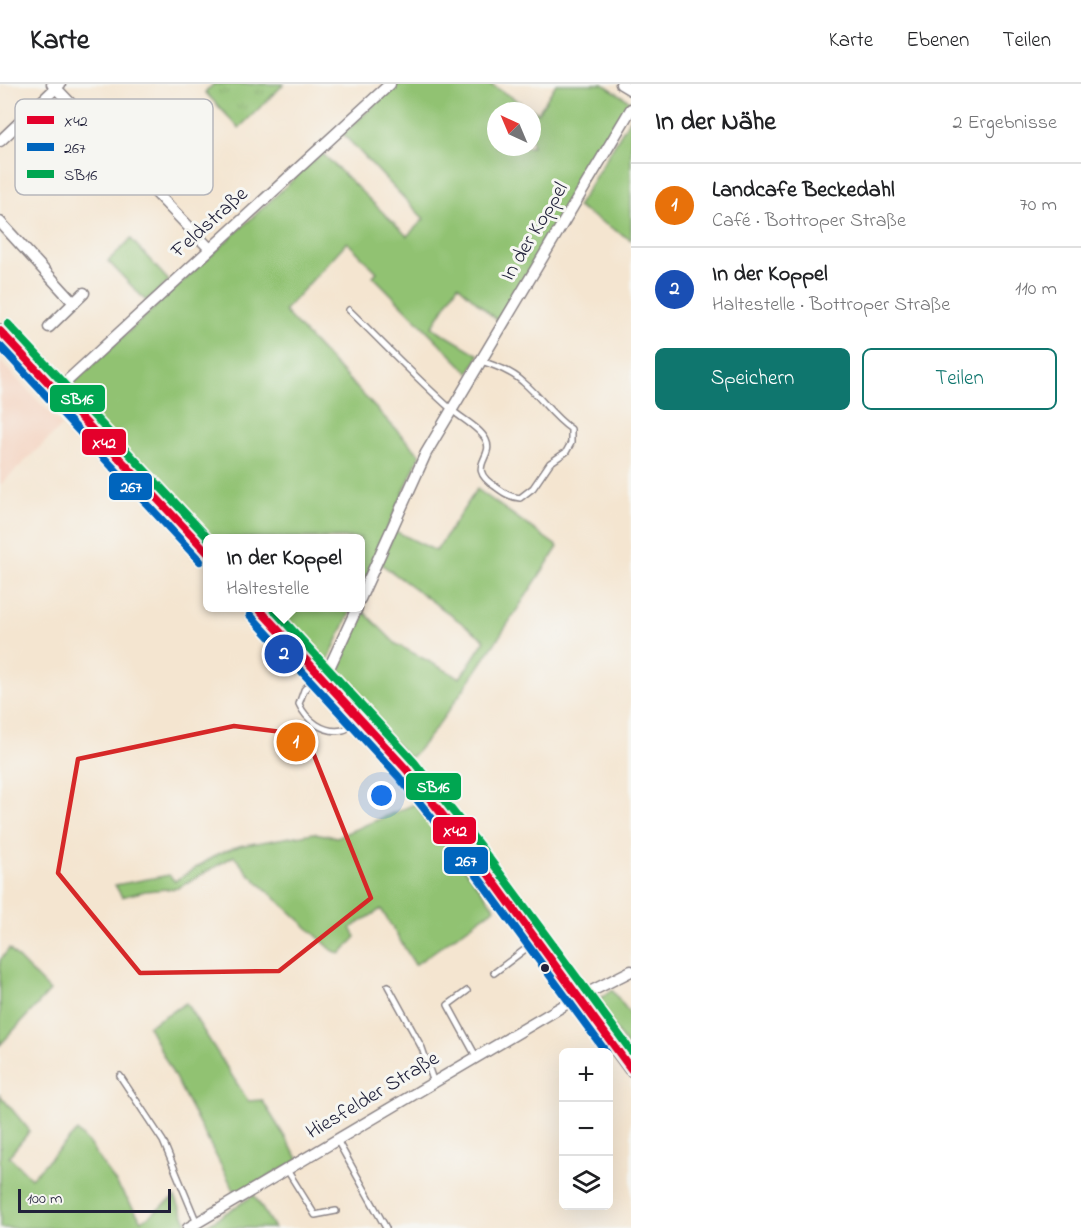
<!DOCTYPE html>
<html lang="de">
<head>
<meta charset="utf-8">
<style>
  body { margin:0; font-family:"Indie Flower",sans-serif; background:#f6f6f6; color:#202124 }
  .controls { position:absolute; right:18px; bottom:18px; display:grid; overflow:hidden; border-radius:9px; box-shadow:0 6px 24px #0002 }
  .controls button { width:54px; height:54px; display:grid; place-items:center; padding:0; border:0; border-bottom:2px solid #e0e0e0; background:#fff; color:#202124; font:30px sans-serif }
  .compass { position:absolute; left:487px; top:18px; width:54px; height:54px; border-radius:50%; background:#fff; box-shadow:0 6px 24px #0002; rotate:316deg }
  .scale { position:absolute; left:18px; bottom:15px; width:153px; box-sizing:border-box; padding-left:6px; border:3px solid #22223b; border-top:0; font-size:16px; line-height:21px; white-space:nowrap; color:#22223b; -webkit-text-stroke:4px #f6f6f2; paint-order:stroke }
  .you { position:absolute; left:382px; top:712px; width:21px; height:21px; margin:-15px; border:4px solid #fff; border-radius:50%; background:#1a73e8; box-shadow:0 0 0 9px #1a73e833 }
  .badge { display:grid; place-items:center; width:39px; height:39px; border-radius:50%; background:#0f766e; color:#fff; font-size:20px; font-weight:700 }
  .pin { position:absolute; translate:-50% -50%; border:3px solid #fff; box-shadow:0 2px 6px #0006 }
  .popup { position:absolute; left:203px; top:450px; width:162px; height:78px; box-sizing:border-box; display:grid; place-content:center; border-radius:9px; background:#fff; filter:drop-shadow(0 2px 4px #0005); font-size:20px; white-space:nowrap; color:#757577 }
  .popup b { font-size:22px; color:#202124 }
  .popup::after { content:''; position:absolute; left:50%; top:100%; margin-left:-12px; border:12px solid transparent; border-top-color:#fff }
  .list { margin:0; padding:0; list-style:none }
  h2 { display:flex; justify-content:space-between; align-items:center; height:78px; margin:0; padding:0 24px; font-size:26px }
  h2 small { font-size:20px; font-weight:400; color:#757577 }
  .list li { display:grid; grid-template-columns:39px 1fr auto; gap:18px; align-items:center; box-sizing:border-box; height:84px; padding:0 24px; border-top:2px solid #e0e0e0 }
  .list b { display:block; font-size:22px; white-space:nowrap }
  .list p { margin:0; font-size:20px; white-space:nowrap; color:#757577 }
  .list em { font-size:20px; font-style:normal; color:#757577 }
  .actions { display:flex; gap:12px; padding:18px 24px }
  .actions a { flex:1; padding:14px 0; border:2px solid #0f766e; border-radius:9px; text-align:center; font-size:21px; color:#0f766e }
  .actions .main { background:#0f766e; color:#fff }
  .icon { flex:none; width:33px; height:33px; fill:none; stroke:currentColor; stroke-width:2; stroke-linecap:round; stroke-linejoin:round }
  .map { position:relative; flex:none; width:631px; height:1144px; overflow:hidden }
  header { display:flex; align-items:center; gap:36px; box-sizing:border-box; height:84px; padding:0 30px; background:#fff; border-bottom:2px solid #e0e0e0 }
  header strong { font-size:28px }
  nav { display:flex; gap:33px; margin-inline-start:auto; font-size:21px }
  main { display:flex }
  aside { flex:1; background:#fff }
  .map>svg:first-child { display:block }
  .built { fill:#f4d3c0 }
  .green { fill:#91c272; stroke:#5a7256; stroke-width:1.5; fill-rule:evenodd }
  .park { fill:url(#park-tufts); stroke:#5a7256; stroke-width:1.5 }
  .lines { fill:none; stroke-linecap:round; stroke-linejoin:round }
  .lane-casing { stroke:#8b8486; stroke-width:8 }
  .street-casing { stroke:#8b8486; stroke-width:13 }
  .secondary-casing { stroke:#8b8486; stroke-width:16 }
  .lane { stroke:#fff; stroke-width:5 }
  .street { stroke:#fff; stroke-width:10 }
  .secondary { stroke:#fff; stroke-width:14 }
  .bus-1-casing { stroke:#f6f6f2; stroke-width:12 }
  .bus-2-casing { stroke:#f6f6f2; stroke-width:12 }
  .bus-3-casing { stroke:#f6f6f2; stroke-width:12 }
  .bus-1 { stroke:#e4002b; stroke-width:8 }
  .bus-2 { stroke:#0065bd; stroke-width:8 }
  .bus-3 { stroke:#00a651; stroke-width:8 }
  .marked { fill:none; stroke:#d62828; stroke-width:4.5; stroke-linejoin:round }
  .bus-dot { fill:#22223b; stroke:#f6f6f2; stroke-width:2 }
  .labels { text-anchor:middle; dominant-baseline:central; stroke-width:6; stroke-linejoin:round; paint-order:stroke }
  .street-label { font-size:21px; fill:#22223b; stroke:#f6f6f2 }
  .key { fill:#f6f6f2; stroke:#b6b6bb; stroke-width:1.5 }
  .key-label { font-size:16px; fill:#22223b }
  .line-badge { stroke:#f6f6f2; stroke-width:2 }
  .badge-label { font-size:16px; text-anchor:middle; font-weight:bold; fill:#fff }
</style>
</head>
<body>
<header>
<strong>Karte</strong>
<nav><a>Karte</a><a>Ebenen</a><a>Teilen</a></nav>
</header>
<main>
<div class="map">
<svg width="631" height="1144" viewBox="0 0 631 1144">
  <defs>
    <pattern id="park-tufts" width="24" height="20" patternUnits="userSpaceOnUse" patternTransform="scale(1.5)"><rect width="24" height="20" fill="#91c272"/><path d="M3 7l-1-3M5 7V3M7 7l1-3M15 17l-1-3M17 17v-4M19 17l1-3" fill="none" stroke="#7da664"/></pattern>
  </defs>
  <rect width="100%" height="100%" fill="#f6f6f2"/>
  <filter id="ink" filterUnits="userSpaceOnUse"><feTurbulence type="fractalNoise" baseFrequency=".0167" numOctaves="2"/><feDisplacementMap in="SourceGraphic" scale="12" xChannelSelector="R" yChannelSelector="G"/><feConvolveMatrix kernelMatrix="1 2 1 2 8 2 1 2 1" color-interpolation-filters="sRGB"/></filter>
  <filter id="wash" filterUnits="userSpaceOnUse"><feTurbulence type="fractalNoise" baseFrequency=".008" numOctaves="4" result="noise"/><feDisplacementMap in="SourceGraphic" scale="24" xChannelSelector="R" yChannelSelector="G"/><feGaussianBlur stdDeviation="1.35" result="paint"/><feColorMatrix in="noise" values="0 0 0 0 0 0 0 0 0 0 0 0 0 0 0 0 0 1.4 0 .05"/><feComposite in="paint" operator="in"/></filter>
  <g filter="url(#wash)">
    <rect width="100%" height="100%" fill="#f4e5d0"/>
    <polygon class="built" points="0,277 62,342 0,401"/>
    <g class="green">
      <path d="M397,0H490L538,29L556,0H603L630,17L499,238L458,201L432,243L479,271L469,289L373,192L377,188L347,158L284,227L420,371L361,504L360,454H208L207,460L69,312L74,298L322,69L407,152L424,135L343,50ZM496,27H532V63H496Z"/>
      <polygon points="631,33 631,156 577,123"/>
      <polygon points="131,155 169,197 146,217 108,177"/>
      <path d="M477,405L558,463C539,492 427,667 409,674L334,593L333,585L361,525L396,560L460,594L485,556L381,480L395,447L436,467Z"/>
      <polygon points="267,524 352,524 328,576 321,581"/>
      <polygon points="415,720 495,824 415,881 381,825 351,844 356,853 340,870 332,866 248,789 234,772 178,804 145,807 122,813 115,801 169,791 175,797 218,770 239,762 314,749 337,753"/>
      <polygon points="9,865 50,907 0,961 0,876"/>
      <polygon points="612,906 631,931 631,967 595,918"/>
      <polygon points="186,919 248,1017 262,1016 299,1076 236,1110 148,942"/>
      <polygon points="0,1011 30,1047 9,1072 31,1094 77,1047 90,1061 142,1137 175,1113 187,1138 177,1144 0,1144"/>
      <polygon points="254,1111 274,1144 202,1144"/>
    </g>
    <polygon class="park" points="214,0 284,0 239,44 205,8"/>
  </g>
  <g filter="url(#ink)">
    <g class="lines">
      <g class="lane-casing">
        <g id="lane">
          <path d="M349,226C383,259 416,294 452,326C462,335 480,344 486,356C495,374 464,383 496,403C504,409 510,413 520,414L533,404L550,379L566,368L571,359V345C552,332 541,313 523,298C511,287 496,282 481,277"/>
          <path d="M318,590L304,606L299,620C306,636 324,650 343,646C349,645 354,639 359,635"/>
          <polyline points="494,889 536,857"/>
          <polyline points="388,902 422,964 434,999"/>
          <polyline points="467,907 448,921 477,974"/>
          <polyline points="120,992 163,1057 197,1139"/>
          <polyline points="337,1056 386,1144"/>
          <polyline points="287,1086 315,1131 336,1127"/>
        </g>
      </g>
      <g class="street-casing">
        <g id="street">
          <polyline points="52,0 210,165"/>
          <polyline points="621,0 631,6"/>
          <polyline points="0,57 60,0"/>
          <polyline points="130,79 172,39 180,27"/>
          <polyline points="0,138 74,219"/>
          <polyline points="49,243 84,209"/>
          <polyline points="56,307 390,0"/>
          <polyline points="360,515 426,369 631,25"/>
          <polyline points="324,595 357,524"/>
          <polyline points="188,1144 568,919 631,887"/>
        </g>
      </g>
      <g class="secondary-casing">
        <g id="secondary">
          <polyline points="0,247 208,470"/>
          <polyline points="258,524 406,685 472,768 631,985"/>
        </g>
      </g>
      <use href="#lane" class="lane"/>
      <use href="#street" class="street"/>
      <use href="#secondary" class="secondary"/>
      <g class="bus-1-casing">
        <g id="bus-1">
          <polyline points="0,247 208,469"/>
          <polyline points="258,524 406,685 472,768 631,985"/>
        </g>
      </g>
      <g class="bus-2-casing">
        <g id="bus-2">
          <polyline points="0,262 200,477"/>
          <polyline points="250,531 398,692 464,774 606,968"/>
        </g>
      </g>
      <g class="bus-3-casing">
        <g id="bus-3">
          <polyline points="8,240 208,454"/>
          <polyline points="272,524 414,678 480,762 631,967"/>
        </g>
      </g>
      <use href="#bus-1" class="bus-1"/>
      <use href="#bus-2" class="bus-2"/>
      <use href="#bus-3" class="bus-3"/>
    </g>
  </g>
  <path class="marked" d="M234,642L306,651L371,814L279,887L140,889L58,789L78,675Z"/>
  <circle class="bus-dot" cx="545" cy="884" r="5"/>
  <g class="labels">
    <g class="street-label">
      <text transform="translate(210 139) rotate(-42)">Feldstraße</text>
      <text transform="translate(535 148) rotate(-59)">In der Koppel</text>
      <text transform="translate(373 1012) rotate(-31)">Hiesfelder Straße</text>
    </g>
  </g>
  <rect x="15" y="15" width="198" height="96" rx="9" class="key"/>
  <rect x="27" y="32" width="27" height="8" fill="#e4002b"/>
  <rect x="27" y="59" width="27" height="8" fill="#0065bd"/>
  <rect x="27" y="86" width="27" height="8" fill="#00a651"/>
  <g class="key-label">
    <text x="64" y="42">X42</text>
    <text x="64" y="69">267</text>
    <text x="64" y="96">SB16</text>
  </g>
  <g class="line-badge">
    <rect x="49" y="300" width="57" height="29" rx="6" fill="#00a651"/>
    <rect x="81" y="344" width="46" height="28" rx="6" fill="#e4002b"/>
    <rect x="108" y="388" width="45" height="29" rx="6" fill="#0065bd"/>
    <rect x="405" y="688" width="57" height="29" rx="6" fill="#00a651"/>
    <rect x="432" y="732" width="45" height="29" rx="6" fill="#e4002b"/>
    <rect x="443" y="762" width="46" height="29" rx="6" fill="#0065bd"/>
  </g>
  <g class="badge-label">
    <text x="77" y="320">SB16</text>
    <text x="104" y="364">X42</text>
    <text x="131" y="408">267</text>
    <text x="433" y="708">SB16</text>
    <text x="455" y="752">X42</text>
    <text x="466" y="782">267</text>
  </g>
</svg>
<div class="controls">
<button>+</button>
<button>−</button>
<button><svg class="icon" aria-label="layers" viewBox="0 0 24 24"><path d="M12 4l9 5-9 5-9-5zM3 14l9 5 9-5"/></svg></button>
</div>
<svg class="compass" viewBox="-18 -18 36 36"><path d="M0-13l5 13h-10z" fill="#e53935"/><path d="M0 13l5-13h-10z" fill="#757577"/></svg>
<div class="scale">100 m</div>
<div class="you"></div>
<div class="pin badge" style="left:296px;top:658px;background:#e8710a">1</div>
<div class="pin badge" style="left:284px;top:570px;background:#1a4fb4">2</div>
<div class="popup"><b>In der Koppel</b>Haltestelle</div>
</div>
<aside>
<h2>In der Nähe<small>2 Ergebnisse</small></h2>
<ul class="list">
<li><span class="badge" style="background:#e8710a">1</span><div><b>Landcafe Beckedahl</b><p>Café · Bottroper Straße</p></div><em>70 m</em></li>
<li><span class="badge" style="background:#1a4fb4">2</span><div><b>In der Koppel</b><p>Haltestelle · Bottroper Straße</p></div><em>110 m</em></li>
</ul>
<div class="actions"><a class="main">Speichern</a><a>Teilen</a></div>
</aside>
</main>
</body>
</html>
